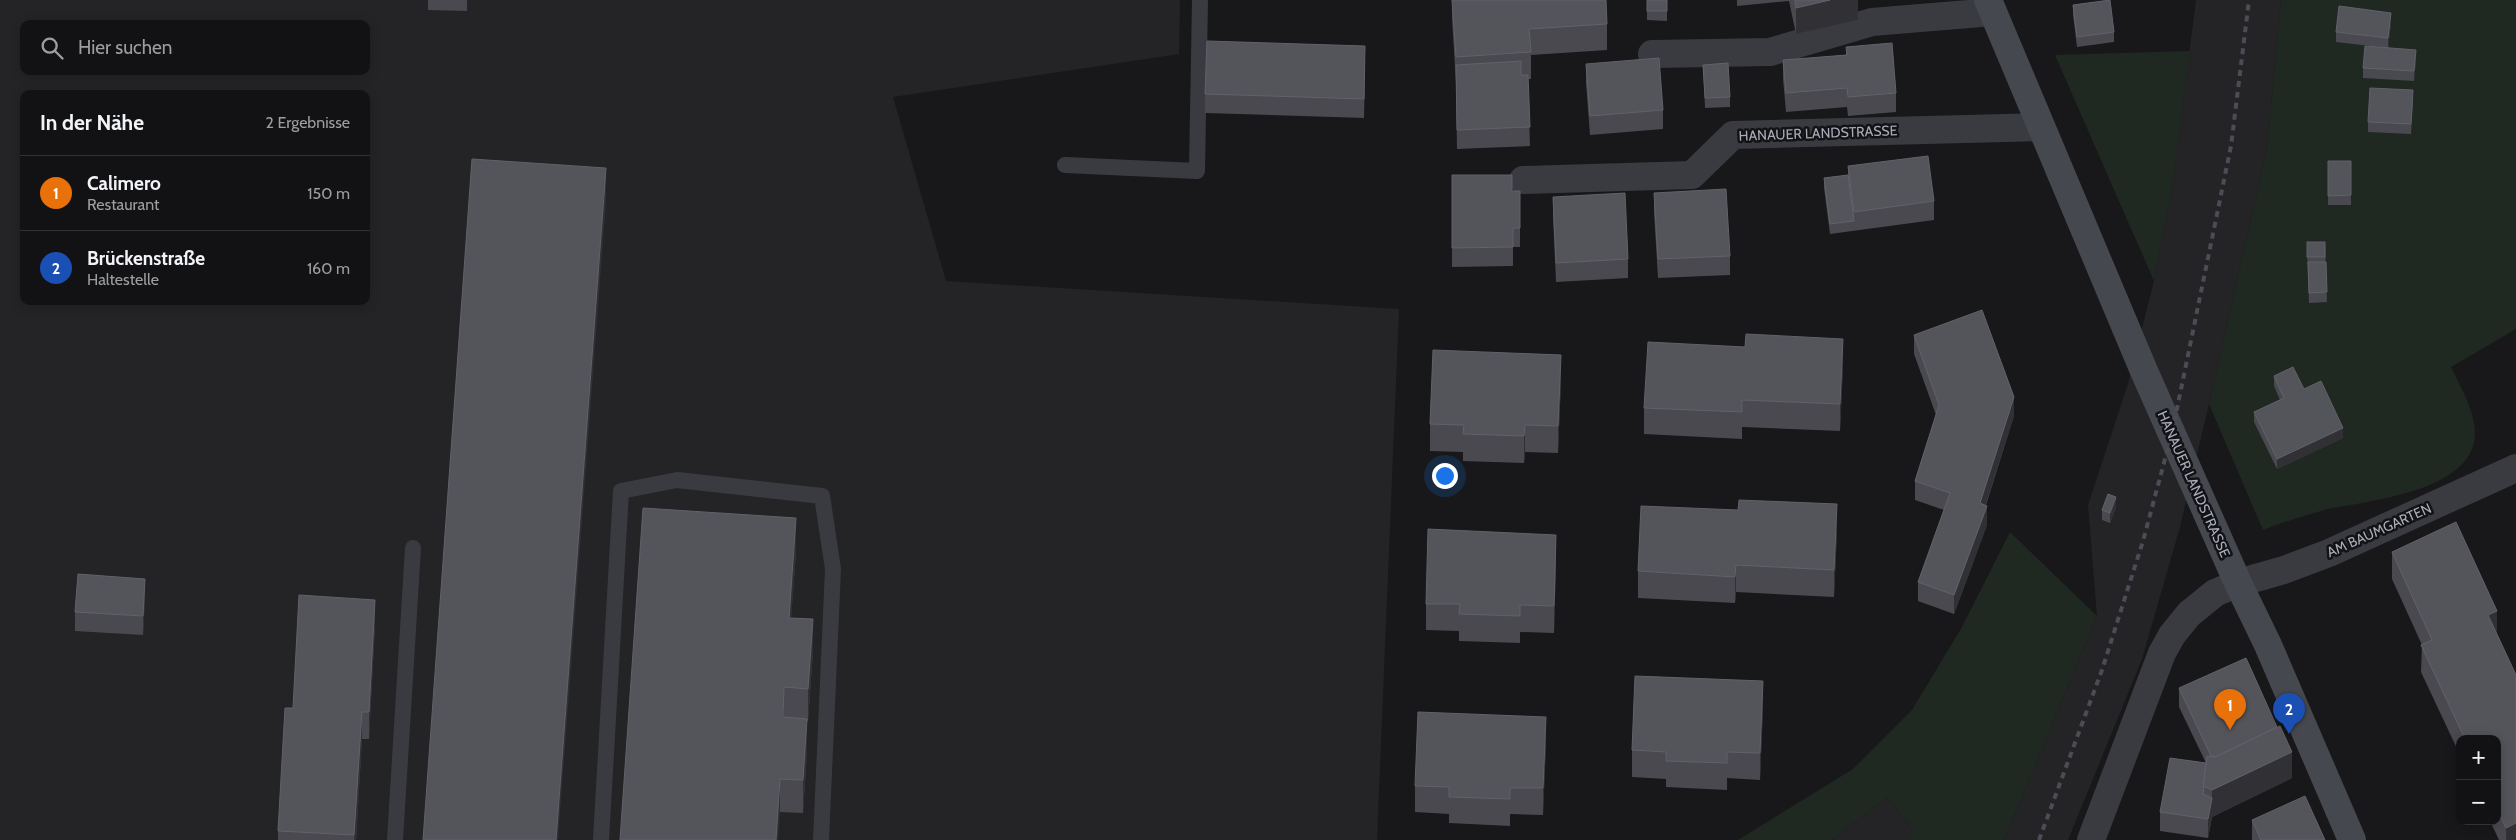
<!DOCTYPE html>
<html lang="de">
<head>
<meta charset="utf-8">
<style>
  body { margin:0; font-family:Cabin,sans-serif; background:#1b1b1d; color:#f1f3f6 }
  .controls { position:absolute; right:15px; bottom:15px; display:grid; overflow:hidden; border-radius:10px; box-shadow:0 2px 12px #0003 }
  .controls button { width:45px; height:45px; display:grid; place-items:center; padding:0; border:0; border-bottom:1px solid #313234; background:#121214; color:#f1f3f6; font:25px sans-serif }
  .you { position:absolute; left:1444px; top:475px; width:18px; height:18px; margin:-12px; border:4px solid #fff; border-radius:50%; background:#1a73e8; box-shadow:0 0 0 8px #1a73e833 }
  .badge { display:grid; place-items:center; width:32px; height:32px; border-radius:50%; background:#fec62c; color:#fff; font-size:16px; font-weight:700 }
  .pin { position:absolute; translate:-50% -41px; filter:drop-shadow(0 1px 2px #0008) }
  .pin::after { content:''; position:absolute; top:26px; width:18px; height:15px; background:inherit; clip-path:polygon(0 0,100% 0,50% 100%) }
  .list { margin:0; padding:0; list-style:none }
  h2 { display:flex; justify-content:space-between; align-items:center; height:65px; margin:0; padding:0 20px; font-size:21px }
  h2 small { font-size:16px; font-weight:400; color:#9c9ea0 }
  .list li { display:grid; grid-template-columns:32px 1fr auto; gap:15px; align-items:center; box-sizing:border-box; height:75px; padding:0 20px; border-top:1px solid #313234 }
  .list b { display:block; font-size:19px; white-space:nowrap }
  .list p { margin:0; font-size:16px; white-space:nowrap; color:#9c9ea0 }
  .list em { font-size:16px; font-style:normal; color:#9c9ea0 }
  .icon { flex:none; width:28px; height:28px; fill:none; stroke:currentColor; stroke-width:2; stroke-linecap:round; stroke-linejoin:round }
  .map { position:relative; flex:none; width:2516px; height:840px; overflow:hidden }
  .search { position:absolute; background:#121214; box-shadow:0 2px 12px #0003; left:20px; top:20px; width:350px; height:55px; display:flex; align-items:center; gap:12px; box-sizing:border-box; padding:0 18px; border-radius:10px; color:#9c9ea0; font-size:19px }
  .panel { position:absolute; background:#121214; box-shadow:0 2px 12px #0003; left:20px; top:90px; width:350px; height:215px; border-radius:10px }
  .map>svg:first-child { display:block }
  .built { fill:#242427; fill-rule:evenodd }
  .green { fill:#1f2921 }
  .lines { fill:none; stroke-linecap:round; stroke-linejoin:round }
  .lane { stroke:#3a3b41; stroke-width:16 }
  .street { stroke:#3a3b41; stroke-width:28 }
  .secondary { stroke:#46484f; stroke-width:28 }
  .rail { stroke:#4b4d54; stroke-width:4; stroke-dasharray:6 5; stroke-linecap:butt }
  .wall { fill:#49494f }
  .shaded-wall { fill:#313135 }
  .building { fill:#54545b; stroke:#61626a }
  .labels { text-anchor:middle; dominant-baseline:central; stroke-width:5; stroke-linejoin:round; paint-order:stroke }
  .street-label { font-size:14px; fill:#a9adbb; stroke:#131315 }
</style>
</head>
<body>
<div class="map">
<svg width="2516" height="840" viewBox="0 0 2516 840">
  <rect width="100%" height="100%" fill="#18181a"/>
  <g class="built">
    <path d="M0,0H1180L1179,54L893,97L946,281L1399,309L1377,840H0ZM24,24H366V71H24ZM24,94H366V301H24Z"/>
    <polygon points="2196,0 2281,0 2267,149 2209,404 2180,527 2142,659 2068,840 2004,840 2097,616 2088,505 2127,387 2154,281 2171,196"/>
    <polygon points="1887,797 1912,829 1909,840 1832,840"/>
  </g>
  <g class="green">
    <path d="M2281,0H2516V329L2451,367C2461,389 2479,416 2474,442C2464,492 2368,501 2328,509C2306,515 2284,522 2263,530L2209,404L2267,149Z"/>
    <polygon points="2190,51 2171,196 2154,281 2055,55"/>
    <polygon points="2010,532 2097,616 2004,840 1909,840 1912,829 1887,797 1832,840 1738,840 1853,769 1912,710 1962,627"/>
  </g>
  <g class="lines">
    <g class="lane">
      <polyline points="1065,165 1197,171 1200,0"/>
      <polyline points="395,840 413,548"/>
      <polyline points="601,840 621,491 677,480 822,496 833,569 821,840"/>
    </g>
    <g class="street">
      <polyline points="1652,54 1770,52 1872,22 1993,12"/>
      <polyline points="1523,180 1692,175 1733,135 2040,127"/>
      <polyline points="2091,840 2162,653 2172,635 2189,614 2215,593 2238,583 2284,570 2329,553 2516,468"/>
    </g>
    <polyline class="secondary" points="1988,0 2144,371 2238,583 2268,645 2352,840"/>
    <polyline class="rail" points="2039,840 2102,670 2143,541 2172,433 2231,146 2249,0"/>
  </g>
  <g class="wall">
    <polygon points="428,0 467,0 467,11 428,10"/>
    <polygon points="1452,0 1606,0 1607,24 1607,50 1531,55 1531,79 1528,79 1530,146 1457,149 1456,84 1452,18"/>
    <polygon points="1647,0 1667,0 1667,21 1647,20"/>
    <polygon points="1737,0 1858,0 1858,20 1796,34 1789,1 1737,6"/>
    <polygon points="2073,5 2114,32 2114,42 2077,47 2073,15"/>
    <polygon points="2391,23 2388,48 2416,60 2414,81 2363,78 2363,68 2388,48 2336,42 2336,32"/>
    <polygon points="1846,47 1896,93 1896,112 1848,116 1847,107 1786,112 1783,79 1783,60 1846,55"/>
    <polygon points="1586,64 1663,110 1663,129 1590,135 1586,83"/>
    <polygon points="1365,65 1364,118 1205,113 1205,94"/>
    <polygon points="1703,65 1730,97 1730,107 1705,108"/>
    <polygon points="2413,100 2411,134 2368,132 2368,122"/>
    <rect x="2328" y="161" width="23" height="44"/>
    <polygon points="1848,166 1934,201 1934,220 1830,234 1824,188 1824,178 1848,175"/>
    <polygon points="1452,175 1512,191 1520,191 1520,247 1513,247 1513,266 1452,267"/>
    <polygon points="1654,193 1730,256 1730,275 1658,278 1654,212"/>
    <polygon points="1553,197 1628,259 1628,278 1556,282 1553,216"/>
    <polygon points="2325,242 2327,302 2309,303 2307,252"/>
    <polygon points="1914,335 2014,416 1986,505 1987,525 1954,614 1918,601 1918,582 1944,510 1915,500 1915,481 1936,415 1914,354"/>
    <polygon points="1843,366 1840,431 1742,427 1742,439 1644,434 1644,408"/>
    <polygon points="2274,376 2304,389 2343,438 2277,469 2254,422 2254,412 2280,400 2274,386"/>
    <polygon points="1561,382 1558,453 1525,452 1524,463 1463,461 1463,452 1430,451 1430,424"/>
    <polygon points="2116,507 2110,523 2102,520 2102,510"/>
    <polygon points="643,508 796,551 791,618 813,652 808,721 807,721 807,752 803,813 780,812"/>
    <polygon points="1837,531 1834,597 1736,592 1735,603 1638,598 1638,571"/>
    <polygon points="2392,552 2497,633 2516,840 2499,840 2490,821 2497,821 2497,739 2460,739 2460,755 2421,672 2422,645 2392,579"/>
    <polygon points="1556,561 1554,633 1520,632 1520,643 1459,641 1459,631 1426,630 1426,604"/>
    <polygon points="145,598 143,635 75,631 75,612"/>
    <polygon points="375,626 369,739 362,739 356,840 278,840 278,831 293,708"/>
    <polygon points="2179,688 2292,778 2212,817 2208,838 2160,831 2160,812 2206,763 2179,707"/>
    <polygon points="1763,708 1760,780 1727,778 1727,790 1666,787 1666,779 1632,777 1632,750"/>
    <polygon points="1546,743 1543,815 1510,814 1510,826 1449,823 1449,814 1415,812 1415,786"/>
    <polygon points="2252,820 2325,840 2252,840"/>
  </g>
  <g class="shaded-wall">
    <polygon points="1830,0 1858,0 1858,20 1796,34 1796,8"/>
    <polygon points="2391,13 2391,23 2388,48 2388,38"/>
    <polygon points="1365,46 1365,65 1364,118 1364,99"/>
    <polygon points="2416,50 2416,60 2414,81 2414,71"/>
    <polygon points="606,168 606,201 558,840 556,840"/>
    <polygon points="1843,339 1843,366 1840,431 1840,404"/>
    <polygon points="1561,355 1561,382 1558,453 1558,426"/>
    <polygon points="2014,397 2014,416 1980,522 1980,503"/>
    <polygon points="1525,425 1525,452 1524,463 1524,436"/>
    <polygon points="2343,428 2343,438 2277,469 2277,459"/>
    <polygon points="2116,497 2116,507 2110,523 2110,513"/>
    <polygon points="1837,504 1837,531 1834,597 1834,570"/>
    <polygon points="1987,506 1987,525 1954,614 1954,595"/>
    <polygon points="796,518 796,551 789,650 789,618"/>
    <polygon points="1556,535 1556,561 1554,633 1554,606"/>
    <polygon points="1736,565 1736,592 1735,603 1735,577"/>
    <polygon points="145,579 145,598 143,635 143,616"/>
    <polygon points="375,600 375,626 369,739 369,712"/>
    <polygon points="2497,611 2497,638 2488,615"/>
    <polygon points="813,619 813,652 808,721 808,689"/>
    <polygon points="1763,681 1763,708 1760,780 1760,753"/>
    <polygon points="784,687 784,720 783,717"/>
    <polygon points="362,712 362,739 356,840 354,840"/>
    <polygon points="1546,717 1546,743 1543,815 1543,788"/>
    <polygon points="807,719 807,752 803,813 803,780"/>
    <polygon points="2292,752 2292,778 2212,817 2212,790"/>
    <polygon points="780,779 780,812 778,840 776,840"/>
    <polygon points="2212,798 2212,817 2208,838 2208,819"/>
    <polygon points="2516,823 2516,840 2506,840 2506,828"/>
  </g>
  <g class="building">
    <polygon points="1452,0 1606,0 1607,24 1529,29 1531,52 1456,57"/>
    <rect x="1647" y="0" width="20" height="11"/>
    <polygon points="1795,0 1830,0 1796,8"/>
    <polygon points="2110,0 2114,32 2077,37 2073,5"/>
    <polygon points="2339,6 2391,13 2388,38 2336,32"/>
    <polygon points="1207,41 1365,46 1364,99 1205,94"/>
    <polygon points="1892,43 1896,93 1848,97 1847,88 1786,93 1783,60 1847,55 1846,47"/>
    <polygon points="2365,46 2416,50 2414,71 2363,68"/>
    <polygon points="1659,58 1663,110 1590,116 1586,64"/>
    <polygon points="1521,61 1521,75 1528,75 1530,127 1457,130 1456,65"/>
    <polygon points="1728,63 1730,97 1705,98 1703,65"/>
    <polygon points="2370,88 2413,90 2411,124 2368,122"/>
    <polygon points="1928,156 1934,201 1854,212 1848,166"/>
    <polygon points="472,159 606,168 556,840 423,840"/>
    <polygon points="2328,161 2351,161 2351,195 2328,196"/>
    <polygon points="1452,175 1512,175 1512,191 1520,191 1520,228 1513,228 1513,247 1452,248"/>
    <polygon points="1848,175 1854,221 1830,224 1824,178"/>
    <polygon points="1726,189 1730,256 1658,259 1654,193"/>
    <polygon points="1625,193 1628,259 1556,263 1553,197"/>
    <rect x="2307" y="242" width="18" height="15"/>
    <polygon points="2308,262 2326,262 2327,292 2309,293"/>
    <polygon points="1982,310 2014,397 1980,503 1987,506 1954,595 1918,582 1950,493 1915,481 1939,405 1914,335"/>
    <polygon points="1746,334 1843,339 1840,404 1742,400 1742,412 1644,408 1648,342 1745,347"/>
    <polygon points="1433,350 1561,355 1558,426 1525,425 1524,436 1463,434 1464,425 1430,424"/>
    <polygon points="2293,367 2304,389 2321,381 2343,428 2277,459 2254,412 2284,398 2274,376"/>
    <polygon points="2108,494 2116,497 2110,513 2102,510"/>
    <polygon points="1739,500 1837,504 1834,570 1736,565 1735,577 1638,571 1641,506 1738,510"/>
    <polygon points="643,508 796,518 789,618 813,619 808,689 784,687 783,717 807,719 803,780 780,779 776,840 620,840"/>
    <polygon points="2456,522 2497,611 2488,615 2516,675 2516,823 2506,828 2497,810 2497,739 2465,739 2421,645 2432,640 2392,552"/>
    <polygon points="1428,529 1556,535 1554,606 1520,605 1520,616 1459,614 1460,604 1426,604"/>
    <polygon points="78,574 145,579 143,616 75,612"/>
    <polygon points="299,595 375,600 369,712 362,712 354,835 278,831 285,708 293,708"/>
    <polygon points="2246,658 2277,727 2215,757 2211,756 2179,688"/>
    <polygon points="1635,676 1763,681 1760,753 1727,752 1727,763 1666,761 1666,752 1632,750"/>
    <polygon points="1418,712 1546,717 1543,788 1510,788 1510,799 1449,797 1449,787 1415,786"/>
    <polygon points="2280,726 2292,752 2212,790 2203,786 2207,756 2215,757"/>
    <polygon points="2170,758 2206,763 2203,786 2204,787 2203,794 2212,798 2208,819 2160,812"/>
    <polygon points="2305,796 2325,840 2261,840 2252,820"/>
  </g>
  <g class="labels">
    <g class="street-label">
      <text transform="translate(1818 133) rotate(-2)">HANAUER LANDSTRASSE</text>
      <text transform="translate(2194 484) rotate(66)">HANAUER LANDSTRASSE</text>
      <text transform="translate(2379 530) rotate(-24)">AM BAUMGARTEN</text>
    </g>
  </g>
</svg>
<div class="controls">
<button>+</button>
<button>−</button>
</div>
<div class="you"></div>
<div class="pin badge" style="left:2230px;top:730px;background:#e8710a">1</div>
<div class="pin badge" style="left:2289px;top:734px;background:#1a4fb4">2</div>
<div class="search"><svg class="icon" aria-label="search" viewBox="0 0 24 24"><circle cx="10" cy="10" r="6"/><path d="M15 15l6 6"/></svg>Hier suchen</div>
<section class="panel">
<h2>In der Nähe<small>2 Ergebnisse</small></h2>
<ul class="list">
<li><span class="badge" style="background:#e8710a">1</span><div><b>Calimero</b><p>Restaurant</p></div><em>150 m</em></li>
<li><span class="badge" style="background:#1a4fb4">2</span><div><b>Brückenstraße</b><p>Haltestelle</p></div><em>160 m</em></li>
</ul>
</section>
</div>
</body>
</html>
